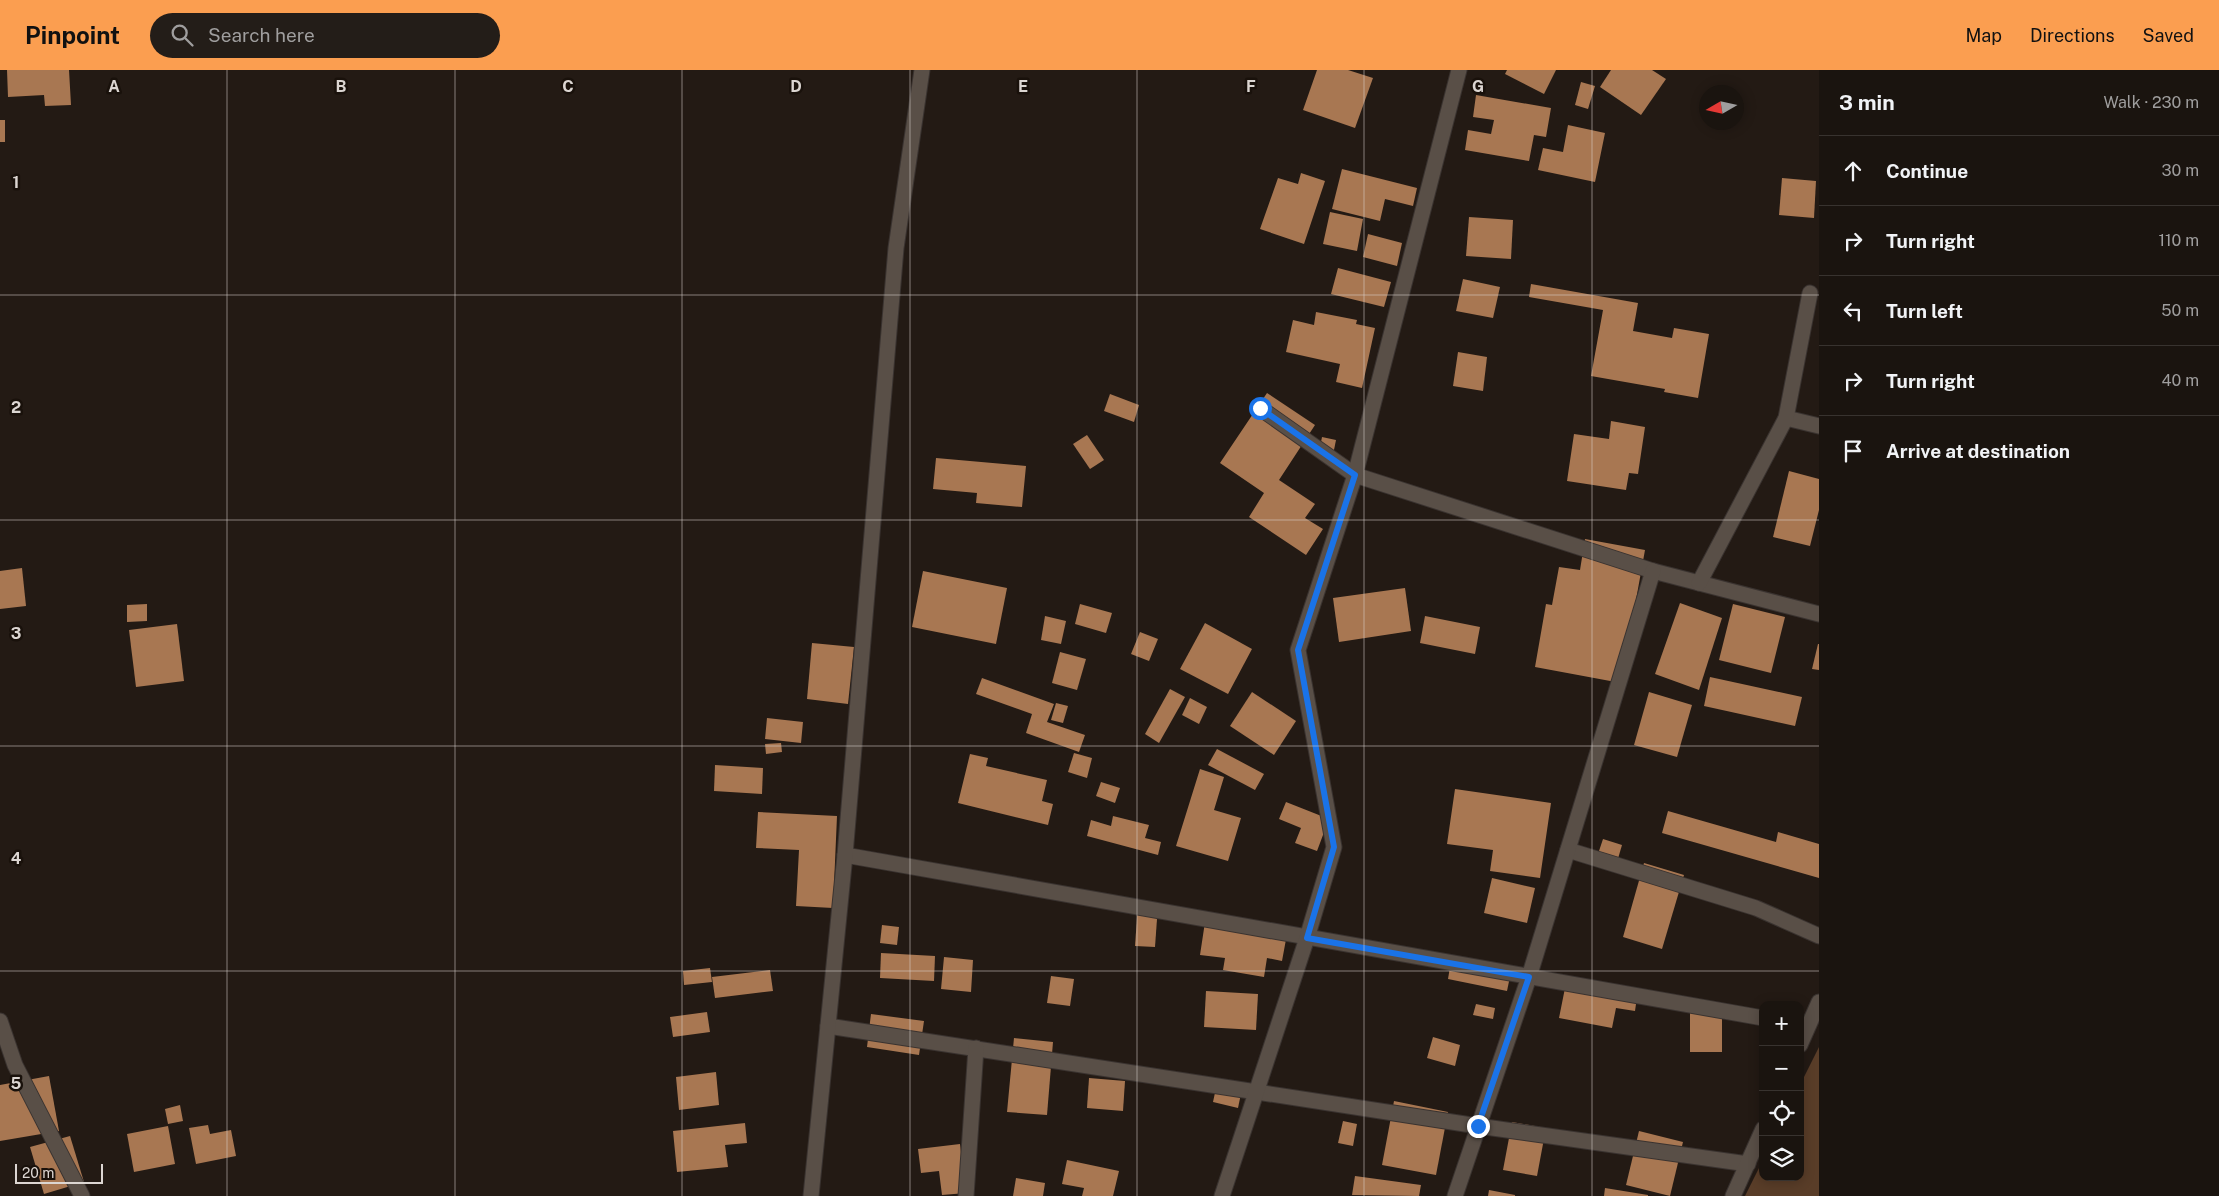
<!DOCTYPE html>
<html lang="en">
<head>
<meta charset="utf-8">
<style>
  body { margin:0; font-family:"Public Sans",sans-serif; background:#231d18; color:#f1f3f6 }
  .controls { position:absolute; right:15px; bottom:15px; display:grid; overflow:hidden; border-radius:10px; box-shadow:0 2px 12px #0003 }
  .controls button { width:45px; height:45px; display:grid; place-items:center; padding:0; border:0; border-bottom:1px solid #38332f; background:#1a140f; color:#f1f3f6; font:25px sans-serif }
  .compass { position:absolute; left:1699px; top:15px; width:45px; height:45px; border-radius:50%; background:#1a140f; box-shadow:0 2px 12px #0003; rotate:261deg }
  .scale { position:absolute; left:15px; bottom:12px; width:88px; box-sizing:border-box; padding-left:5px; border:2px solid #dcd6d2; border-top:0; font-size:14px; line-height:18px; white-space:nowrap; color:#dcd6d2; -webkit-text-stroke:4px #19110b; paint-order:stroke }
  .stop { position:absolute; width:15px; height:15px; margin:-11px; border:4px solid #1a73e8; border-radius:50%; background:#fff }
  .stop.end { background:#1a73e8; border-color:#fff; box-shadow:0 1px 5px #0008 }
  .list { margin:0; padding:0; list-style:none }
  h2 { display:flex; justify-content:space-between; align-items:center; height:65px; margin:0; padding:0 20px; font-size:21px }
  h2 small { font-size:16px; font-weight:400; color:#9f9e9e }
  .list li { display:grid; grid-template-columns:32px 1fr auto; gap:15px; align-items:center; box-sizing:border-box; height:70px; padding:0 20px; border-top:1px solid #38332f }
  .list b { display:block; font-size:19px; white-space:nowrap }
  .list em { font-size:16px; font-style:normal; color:#9f9e9e }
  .icon { flex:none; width:28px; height:28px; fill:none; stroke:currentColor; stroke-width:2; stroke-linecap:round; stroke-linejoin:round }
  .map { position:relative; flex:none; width:1819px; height:1126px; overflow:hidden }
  header { display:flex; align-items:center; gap:30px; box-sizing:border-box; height:70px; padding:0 25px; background:#fb9e50; color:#111 }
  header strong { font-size:24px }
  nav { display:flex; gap:28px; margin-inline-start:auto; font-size:18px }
  .search { width:350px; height:45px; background:#231d18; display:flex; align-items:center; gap:12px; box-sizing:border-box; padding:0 18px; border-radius:28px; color:#9f9e9e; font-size:19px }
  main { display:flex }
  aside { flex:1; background:#1a140f }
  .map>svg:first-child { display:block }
  .green { fill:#593d28 }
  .building { fill:#a87752 }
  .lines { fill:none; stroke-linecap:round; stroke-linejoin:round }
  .street-casing { stroke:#3a3330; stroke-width:17 }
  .street { stroke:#594f47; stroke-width:15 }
  .route { stroke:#1a73e8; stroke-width:6 }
  .grid { fill:none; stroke:#dcd6d2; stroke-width:1; stroke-opacity:0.55 }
  .grid-label { font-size:16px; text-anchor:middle; font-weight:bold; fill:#dcd6d2; stroke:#19110b; stroke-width:5; stroke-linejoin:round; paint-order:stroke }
</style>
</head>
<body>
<header>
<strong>Pinpoint</strong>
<div class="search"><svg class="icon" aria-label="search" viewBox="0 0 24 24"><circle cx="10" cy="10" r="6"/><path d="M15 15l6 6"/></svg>Search here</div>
<nav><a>Map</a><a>Directions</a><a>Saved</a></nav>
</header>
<main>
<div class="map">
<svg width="1819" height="1126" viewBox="0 0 1819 1126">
  <rect width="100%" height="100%" fill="#231a14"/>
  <polygon class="green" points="1819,977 1819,1126 1745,1126 1763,1090 1763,1107 1800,1107 1800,1015"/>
  <g class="building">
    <polygon points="7,0 69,0 71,35 45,36 44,25 8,27"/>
    <polygon points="1317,0 1348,0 1373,8 1355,58 1303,40"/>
    <polygon points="1507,0 1556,0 1544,24 1505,4"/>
    <polygon points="1611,0 1652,0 1666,9 1641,45 1600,17"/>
    <polygon points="1581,12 1595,16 1588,39 1575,35"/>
    <polygon points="1476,25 1551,38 1546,67 1534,65 1529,91 1465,80 1468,60 1491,64 1494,50 1473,47"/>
    <rect x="0" y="50" width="5" height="22"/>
    <polygon points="1568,55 1605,63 1595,112 1538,100 1543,78 1563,82"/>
    <polygon points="1342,99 1417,118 1413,136 1385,129 1380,151 1332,139"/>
    <polygon points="1301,103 1325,111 1304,174 1260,159 1278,108 1298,114"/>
    <polygon points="1782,108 1816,111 1814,148 1779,145"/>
    <polygon points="1330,142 1363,149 1357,181 1323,174"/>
    <polygon points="1469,147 1513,150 1511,189 1466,186"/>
    <polygon points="1368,164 1402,173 1397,196 1363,187"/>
    <polygon points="1338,198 1391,212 1384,237 1331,224"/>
    <polygon points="1463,209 1500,217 1493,248 1456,241"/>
    <polygon points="1531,214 1638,233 1633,261 1672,268 1674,258 1709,264 1698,328 1664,322 1665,319 1591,306 1603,240 1529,227"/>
    <polygon points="1316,242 1357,250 1356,254 1375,258 1362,318 1336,312 1340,294 1286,282 1293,250 1314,255"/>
    <polygon points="1458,282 1487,287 1483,321 1453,316"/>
    <polygon points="1267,323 1315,355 1279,410 1315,434 1305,448 1323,459 1306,485 1249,447 1264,423 1220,393"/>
    <polygon points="1110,324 1139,335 1134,352 1104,341"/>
    <polygon points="1611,351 1645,357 1638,404 1629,403 1626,420 1567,411 1574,364 1609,369"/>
    <polygon points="1087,365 1104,390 1090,399 1073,374"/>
    <polygon points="1322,367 1336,370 1332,390 1318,387"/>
    <polygon points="936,388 1026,396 1022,437 976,433 977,423 933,419"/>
    <polygon points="1789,401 1819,409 1819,440 1810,476 1773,467"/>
    <polygon points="1585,469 1645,480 1621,613 1535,597 1546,534 1552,535 1559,497 1580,500"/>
    <polygon points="22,498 26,536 0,539 0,501"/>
    <polygon points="923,501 1007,518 996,574 912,557"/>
    <polygon points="1405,518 1411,561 1339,572 1333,528"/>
    <polygon points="1680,533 1722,548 1699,620 1655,604"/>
    <polygon points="147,534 147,551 127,552 127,535"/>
    <polygon points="1080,534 1112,543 1106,563 1075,554"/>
    <polygon points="1733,534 1785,547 1771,603 1719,590"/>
    <polygon points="1045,546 1066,551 1061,574 1041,570"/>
    <polygon points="1425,546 1480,557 1475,584 1420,573"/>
    <polygon points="1205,553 1252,579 1228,624 1180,599"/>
    <polygon points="177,554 184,611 136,617 129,560"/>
    <polygon points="1140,562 1158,569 1149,591 1131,584"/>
    <polygon points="812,573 854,577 848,634 807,629"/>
    <polygon points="1818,574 1819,574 1819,600 1812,599"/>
    <polygon points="1060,582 1086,589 1077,620 1052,613"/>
    <polygon points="1710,607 1802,627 1795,656 1704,636"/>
    <polygon points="982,608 1054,634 1047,652 1085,665 1079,682 1026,663 1032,644 976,624"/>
    <polygon points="1170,619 1185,627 1159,673 1145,664"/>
    <polygon points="1252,622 1296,651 1274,685 1230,656"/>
    <polygon points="1649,622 1692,635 1677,687 1634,675"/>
    <polygon points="1190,628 1207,637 1199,654 1182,645"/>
    <polygon points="1056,633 1068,636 1063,653 1051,650"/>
    <polygon points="767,648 803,652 801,673 765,669"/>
    <polygon points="781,673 782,682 766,684 765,674"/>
    <polygon points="1217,679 1264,704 1255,720 1208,695"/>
    <polygon points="1074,683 1092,688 1087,708 1068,702"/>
    <polygon points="970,684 988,688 986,696 1047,710 1042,731 1053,734 1048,755 958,733"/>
    <polygon points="715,695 763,698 762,724 714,721"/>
    <polygon points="1200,699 1224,707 1214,740 1241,748 1228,791 1176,776"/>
    <polygon points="1101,712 1120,718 1115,733 1096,726"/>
    <polygon points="1455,719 1551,733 1540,808 1490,801 1493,780 1447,774"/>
    <polygon points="1286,732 1329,749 1317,781 1295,773 1301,758 1279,749"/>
    <polygon points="1668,741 1776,772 1778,762 1819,774 1819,808 1662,763"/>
    <polygon points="758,742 837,746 833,838 796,836 799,780 756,778"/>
    <polygon points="1113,746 1149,755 1145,768 1161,772 1158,785 1087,766 1091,750 1111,756"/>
    <polygon points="1603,769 1622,775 1617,792 1597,787"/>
    <polygon points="1644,793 1684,805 1662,879 1623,867"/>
    <polygon points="1492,808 1535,818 1527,853 1484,843"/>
    <polygon points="1138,833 1158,835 1155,877 1135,876"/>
    <polygon points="1205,852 1287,864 1282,891 1267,888 1264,907 1223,900 1225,888 1200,885"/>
    <polygon points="882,855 899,857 897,875 880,873"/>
    <polygon points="881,883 935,886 934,911 880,908"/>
    <polygon points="1452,885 1512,897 1507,921 1448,909"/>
    <polygon points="944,887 973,890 971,922 941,919"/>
    <polygon points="710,898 712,912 684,915 683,901"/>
    <polygon points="770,900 773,921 715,928 712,907"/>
    <polygon points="1051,906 1074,909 1070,936 1047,933"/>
    <polygon points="1566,913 1637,927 1635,941 1616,938 1612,958 1559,948"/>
    <polygon points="1206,921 1258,924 1256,960 1204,957"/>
    <polygon points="1476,934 1495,938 1493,949 1473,945"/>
    <polygon points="1690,937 1722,938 1722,982 1690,982"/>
    <polygon points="707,942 710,962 673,967 670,947"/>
    <polygon points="871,944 924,951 919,985 867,977"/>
    <polygon points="1433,967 1460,975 1455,996 1427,988"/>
    <polygon points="1014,968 1053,972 1047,1045 1007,1042"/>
    <polygon points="716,1002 719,1035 679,1040 676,1007"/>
    <polygon points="49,1006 59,1061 0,1071 0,1015"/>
    <polygon points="1089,1008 1125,1011 1123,1041 1087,1038"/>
    <polygon points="1218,1009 1243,1014 1238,1038 1213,1032"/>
    <polygon points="1394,1031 1448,1042 1436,1105 1382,1095"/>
    <polygon points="180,1035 183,1051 168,1054 165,1039"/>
    <polygon points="1343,1051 1357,1054 1353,1076 1338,1073"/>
    <polygon points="1512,1052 1546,1058 1537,1106 1503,1100"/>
    <polygon points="745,1053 747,1073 725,1075 728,1097 677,1102 673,1061"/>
    <polygon points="208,1055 210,1064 231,1060 236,1086 196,1094 189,1058"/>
    <polygon points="168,1056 175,1094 134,1102 127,1064"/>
    <polygon points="1639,1061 1683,1072 1670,1126 1626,1115"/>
    <polygon points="70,1066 84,1112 44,1124 30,1077"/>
    <polygon points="960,1074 966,1123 942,1125 939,1101 921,1103 918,1079"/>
    <polygon points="1067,1090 1119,1101 1113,1126 1082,1126 1084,1118 1062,1114"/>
    <polygon points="1355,1106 1421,1115 1419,1126 1352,1125"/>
    <polygon points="1016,1108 1045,1113 1043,1126 1013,1126"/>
    <polygon points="1605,1118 1648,1125 1648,1126 1604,1126"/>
    <polygon points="1489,1120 1515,1125 1515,1126 1488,1126"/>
  </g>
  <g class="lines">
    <g class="street-casing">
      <g id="street">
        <polyline points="1260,338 1355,405 1653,501 1819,544"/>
        <polyline points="1786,348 1819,356"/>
        <polyline points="1699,513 1786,348 1810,223"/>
        <polyline points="1568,780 1756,838 1819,866"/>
        <polyline points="845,785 1763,948"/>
        <polyline points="0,951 15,995 82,1126"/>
        <polyline points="828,956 1478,1056 1748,1094"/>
        <polyline points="1800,975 1819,932"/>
        <polyline points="811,1126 845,785 896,178 922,0"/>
        <polyline points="966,1126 976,978"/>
        <polyline points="1222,1126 1307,868 1334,777 1298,580 1355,405 1459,0"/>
        <polyline points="1455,1126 1529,907 1653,501"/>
        <polyline points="1733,1126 1763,1059"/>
      </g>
    </g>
    <use href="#street" class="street"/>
  </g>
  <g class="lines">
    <polyline class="route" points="1260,338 1355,405 1298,580 1334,777 1307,868 1529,907 1478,1056"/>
  </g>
  <path class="grid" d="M227,0V1126M455,0V1126M682,0V1126M910,0V1126M1137,0V1126M1364,0V1126M1592,0V1126M0,225H1819M0,450H1819M0,676H1819M0,901H1819"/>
  <g class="grid-label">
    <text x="114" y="22">A</text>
    <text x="341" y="22">B</text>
    <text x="568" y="22">C</text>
    <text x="796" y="22">D</text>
    <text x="1023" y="22">E</text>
    <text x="1251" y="22">F</text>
    <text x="1478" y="22">G</text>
    <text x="16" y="118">1</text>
    <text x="16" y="343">2</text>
    <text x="16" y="569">3</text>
    <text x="16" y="794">4</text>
    <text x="16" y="1019">5</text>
  </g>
</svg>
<div class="controls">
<button>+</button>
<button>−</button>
<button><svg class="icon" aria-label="locate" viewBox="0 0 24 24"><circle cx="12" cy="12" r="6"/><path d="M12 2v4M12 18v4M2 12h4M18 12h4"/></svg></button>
<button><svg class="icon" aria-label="layers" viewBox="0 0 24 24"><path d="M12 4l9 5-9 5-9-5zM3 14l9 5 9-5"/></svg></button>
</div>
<svg class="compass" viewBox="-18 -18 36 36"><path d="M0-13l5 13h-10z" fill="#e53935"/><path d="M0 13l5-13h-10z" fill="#9f9e9e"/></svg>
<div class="scale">20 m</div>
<div class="stop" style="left:1260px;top:338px"></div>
<div class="stop end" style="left:1478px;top:1056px"></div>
</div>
<aside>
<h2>3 min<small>Walk · 230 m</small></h2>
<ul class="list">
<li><svg class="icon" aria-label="ahead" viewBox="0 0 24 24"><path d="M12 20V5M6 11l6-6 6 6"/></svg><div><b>Continue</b></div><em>30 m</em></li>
<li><svg class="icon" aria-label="right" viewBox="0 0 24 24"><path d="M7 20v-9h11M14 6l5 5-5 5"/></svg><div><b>Turn right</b></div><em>110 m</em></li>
<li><svg class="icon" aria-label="left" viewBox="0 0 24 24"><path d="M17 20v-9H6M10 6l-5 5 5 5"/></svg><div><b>Turn left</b></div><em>50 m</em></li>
<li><svg class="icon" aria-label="right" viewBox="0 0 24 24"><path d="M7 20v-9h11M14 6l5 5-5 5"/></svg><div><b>Turn right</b></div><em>40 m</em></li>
<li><svg class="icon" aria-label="arrive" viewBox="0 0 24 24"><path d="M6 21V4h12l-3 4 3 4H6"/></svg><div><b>Arrive at destination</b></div></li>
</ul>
</aside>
</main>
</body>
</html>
